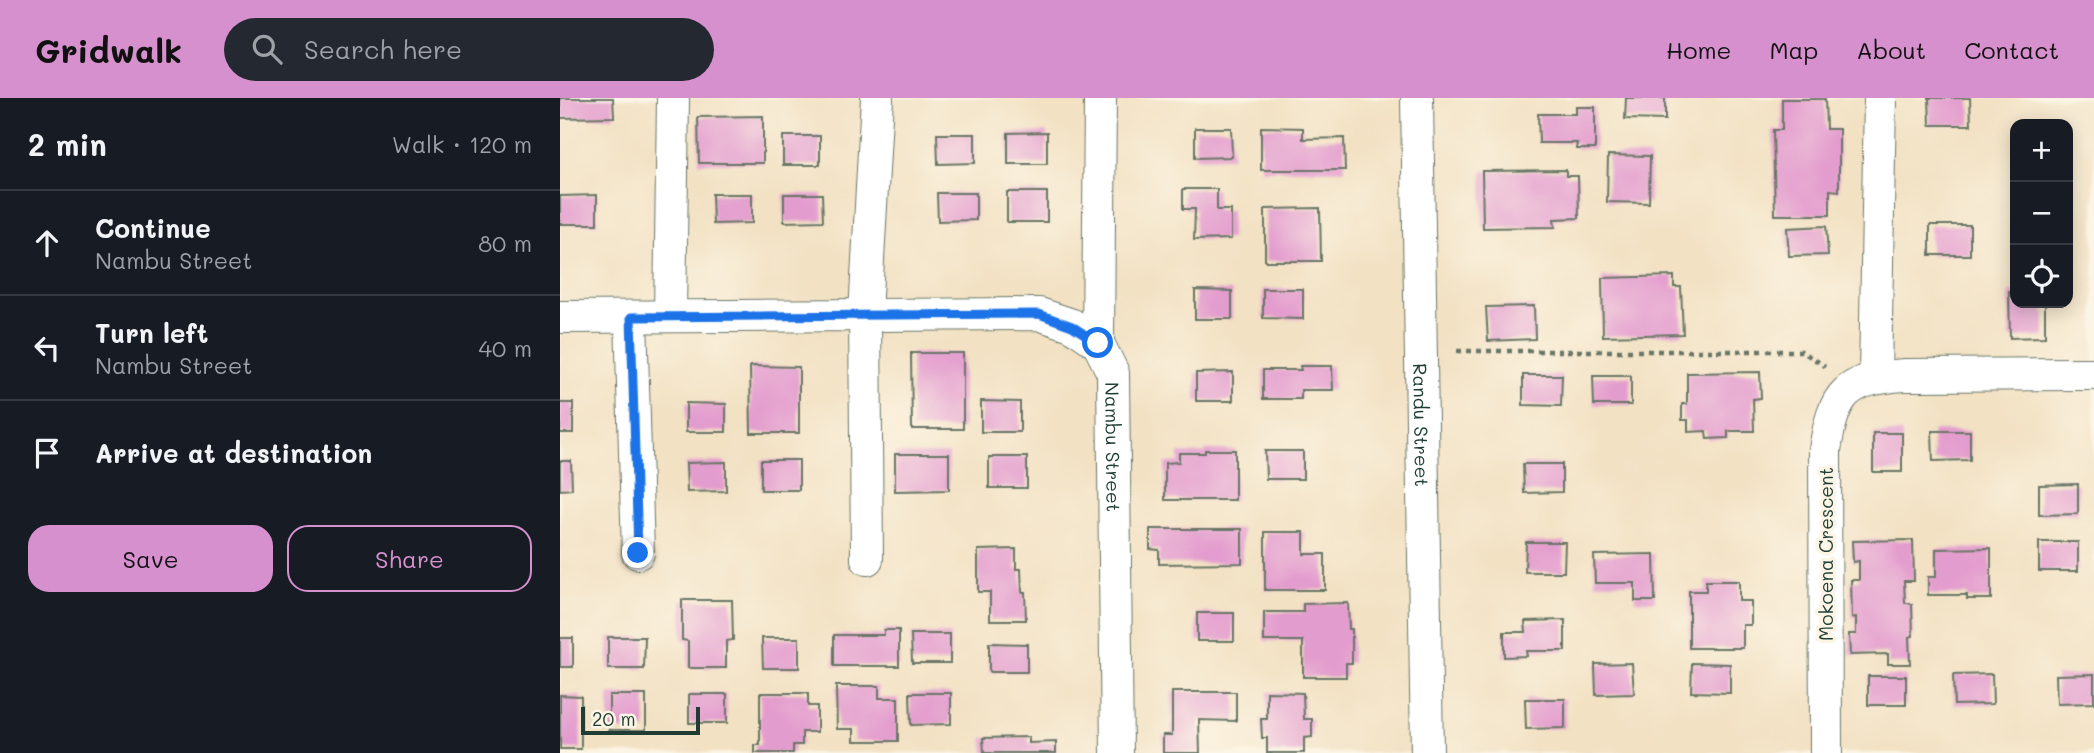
<!DOCTYPE html>
<html lang="en">
<head>
<meta charset="utf-8">
<style>
  body { margin:0; font-family:Mali,sans-serif; background:#242831; color:#f1f3f6 }
  .controls { position:absolute; right:21px; top:21px; display:grid; overflow:hidden; border-radius:14px; box-shadow:0 4px 18px #0003 }
  .controls button { width:63px; height:63px; display:grid; place-items:center; padding:0; border:0; border-bottom:2px solid #363941; background:#171b24; color:#f1f3f6; font:35px sans-serif }
  .scale { position:absolute; left:21px; bottom:18px; width:119px; box-sizing:border-box; padding-left:7px; border:4px solid #1f3d34; border-top:0; font-size:19px; line-height:24px; white-space:nowrap; color:#1f3d34; -webkit-text-stroke:5px #fcf5e5; paint-order:stroke }
  .stop { position:absolute; width:21px; height:21px; margin:-16px; border:5px solid #1a73e8; border-radius:50%; background:#fff }
  .stop.end { background:#1a73e8; border-color:#fff; box-shadow:0 2px 7px #0008 }
  .list { margin:0; padding:0; list-style:none }
  h2 { display:flex; justify-content:space-between; align-items:center; height:91px; margin:0; padding:0 28px; font-size:30px }
  h2 small { font-size:23px; font-weight:400; color:#9ea1a6 }
  .list li { display:grid; grid-template-columns:46px 1fr auto; gap:21px; align-items:center; box-sizing:border-box; height:105px; padding:0 28px; border-top:2px solid #363941 }
  .list b { display:block; font-size:26px; white-space:nowrap }
  .list p { margin:0; font-size:23px; white-space:nowrap; color:#9ea1a6 }
  .list em { font-size:23px; font-style:normal; color:#9ea1a6 }
  .actions { display:flex; gap:14px; padding:21px 28px }
  .actions a { flex:1; padding:16px 0; border:2px solid #d690ce; border-radius:21px; text-align:center; font-size:24px; color:#d690ce }
  .actions .main { background:#d690ce; color:#111 }
  .icon { flex:none; width:38px; height:38px; fill:none; stroke:currentColor; stroke-width:2; stroke-linecap:round; stroke-linejoin:round }
  .map { position:relative; flex:none; width:1534px; height:655px; overflow:hidden }
  header { display:flex; align-items:center; gap:42px; box-sizing:border-box; height:98px; padding:0 35px; background:#d690ce; color:#111 }
  header strong { font-size:33px }
  nav { display:flex; gap:38px; margin-inline-start:auto; font-size:24px }
  .search { width:490px; height:63px; background:#242831; display:flex; align-items:center; gap:18px; box-sizing:border-box; padding:0 24px; border-radius:38px; color:#9ea1a6; font-size:26px }
  main { display:flex }
  aside { flex:1; background:#171b24 }
  .map>svg:first-child { display:block }
  .building { fill:#e39cce }
  .lines { fill:none; stroke-linecap:round; stroke-linejoin:round }
  .street-casing { stroke:#697666; stroke-width:34 }
  .path { stroke:#697666; stroke-width:4.5; stroke-dasharray:5 5; stroke-linecap:butt }
  .street { stroke:#fff; stroke-width:32 }
  .route { stroke:#1a73e8; stroke-width:9 }
  .labels { text-anchor:middle; dominant-baseline:central; stroke-width:7; stroke-linejoin:round; paint-order:stroke }
  .street-label { font-size:19px; fill:#1f3d34; stroke:#fcf5e5 }
</style>
</head>
<body>
<header>
<strong>Gridwalk</strong>
<div class="search"><svg class="icon" aria-label="search" viewBox="0 0 24 24"><circle cx="10" cy="10" r="6"/><path d="M15 15l6 6"/></svg>Search here</div>
<nav><a>Home</a><a>Map</a><a>About</a><a>Contact</a></nav>
</header>
<main>
<aside>
<h2>2 min<small>Walk · 120 m</small></h2>
<ul class="list">
<li><svg class="icon" aria-label="ahead" viewBox="0 0 24 24"><path d="M12 20V5M6 11l6-6 6 6"/></svg><div><b>Continue</b><p>Nambu Street</p></div><em>80 m</em></li>
<li><svg class="icon" aria-label="left" viewBox="0 0 24 24"><path d="M17 20v-9H6M10 6l-5 5 5 5"/></svg><div><b>Turn left</b><p>Nambu Street</p></div><em>40 m</em></li>
<li><svg class="icon" aria-label="arrive" viewBox="0 0 24 24"><path d="M6 21V4h12l-3 4 3 4H6"/></svg><div><b>Arrive at destination</b></div></li>
</ul>
<div class="actions"><a class="main">Save</a><a>Share</a></div>
</aside>
<div class="map">
<svg width="1534" height="655" viewBox="0 0 1534 655">
  <rect width="100%" height="100%" fill="#fcf5e5"/>
  <filter id="ink" filterUnits="userSpaceOnUse"><feTurbulence type="fractalNoise" baseFrequency=".0143" numOctaves="2"/><feDisplacementMap in="SourceGraphic" scale="14" xChannelSelector="R" yChannelSelector="G"/><feConvolveMatrix kernelMatrix="1 2 1 2 8 2 1 2 1" color-interpolation-filters="sRGB"/></filter>
  <filter id="wash" filterUnits="userSpaceOnUse"><feTurbulence type="fractalNoise" baseFrequency=".00686" numOctaves="4" result="noise"/><feDisplacementMap in="SourceGraphic" scale="28" xChannelSelector="R" yChannelSelector="G"/><feGaussianBlur stdDeviation="1.57" result="paint"/><feColorMatrix in="noise" values="0 0 0 0 0 0 0 0 0 0 0 0 0 0 0 0 0 1.4 0 .05"/><feComposite in="paint" operator="in"/></filter>
  <g filter="url(#wash)">
    <rect width="100%" height="100%" fill="#f2e1c3"/>
    <g id="blocks">
      <g class="building">
        <polygon points="0,0 53,0 54,19 0,20"/>
        <polygon points="1066,0 1105,0 1105,22 1065,21"/>
        <polygon points="1369,0 1410,0 1411,27 1370,27"/>
        <polygon points="1222,1 1265,1 1266,31 1279,31 1279,93 1270,92 1270,117 1215,117 1213,32 1222,32"/>
        <polygon points="1016,9 1035,9 1035,51 1016,51 1017,45 979,45 978,16 1016,16"/>
        <polygon points="203,18 203,65 139,65 138,19"/>
        <polygon points="701,29 743,30 743,41 784,40 785,72 701,72"/>
        <polygon points="635,30 671,30 672,59 635,60"/>
        <polygon points="487,34 487,66 448,66 448,35"/>
        <polygon points="377,36 415,36 415,65 378,66"/>
        <rect x="223" y="38" width="37" height="29"/>
        <polygon points="1048,57 1090,58 1089,105 1047,104"/>
        <polygon points="1006,72 1006,78 1018,78 1019,120 994,121 995,129 923,130 922,73"/>
        <polygon points="623,91 657,91 657,112 671,112 671,141 634,142 635,111 623,111"/>
        <rect x="447" y="94" width="40" height="30"/>
        <polygon points="377,95 416,95 416,122 378,123"/>
        <polygon points="152,96 192,96 192,125 153,126"/>
        <polygon points="224,96 262,96 263,123 224,124"/>
        <polygon points="37,97 37,126 0,126 0,98"/>
        <polygon points="760,110 761,163 705,163 705,111"/>
        <rect x="1370" y="127" width="40" height="30"/>
        <polygon points="1266,128 1268,157 1229,158 1227,130"/>
        <polygon points="1114,178 1114,189 1121,189 1123,236 1043,238 1042,180"/>
        <polygon points="703,191 743,191 743,221 703,220"/>
        <polygon points="635,192 672,193 672,221 635,221"/>
        <polygon points="1449,194 1455,194 1455,205 1485,205 1485,239 1450,240"/>
        <polygon points="974,208 975,241 928,243 926,209"/>
        <polygon points="351,255 403,255 403,331 352,331"/>
        <polygon points="190,268 239,269 239,335 191,335"/>
        <polygon points="740,268 772,268 773,292 741,292 741,301 703,301 703,272 741,272"/>
        <polygon points="673,274 673,303 636,303 636,275"/>
        <polygon points="1200,274 1201,300 1193,301 1194,333 1168,333 1168,340 1147,341 1146,333 1128,334 1128,322 1122,322 1122,306 1127,306 1127,275"/>
        <polygon points="963,277 1002,277 1001,308 963,307"/>
        <polygon points="1033,278 1071,278 1071,307 1034,307"/>
        <polygon points="421,303 460,304 460,334 421,334"/>
        <rect x="0" y="305" width="13" height="30"/>
        <polygon points="126,305 166,306 166,334 126,334"/>
        <polygon points="1372,333 1410,333 1410,362 1373,363"/>
        <rect x="1313" y="335" width="29" height="39"/>
        <polygon points="645,352 675,352 675,402 605,402 605,365 619,364 619,355 645,355"/>
        <polygon points="705,353 743,353 743,381 706,381"/>
        <polygon points="335,356 389,356 389,392 335,393"/>
        <rect x="429" y="359" width="38" height="31"/>
        <rect x="201" y="362" width="38" height="30"/>
        <polygon points="0,363 11,363 12,391 0,392"/>
        <polygon points="166,364 166,393 127,394 126,365"/>
        <polygon points="963,366 1002,366 1002,394 964,395"/>
        <polygon points="1518,386 1518,416 1479,417 1479,387"/>
        <polygon points="590,431 682,431 682,465 599,466 599,452 590,451"/>
        <polygon points="705,434 744,434 744,456 765,456 765,492 705,492"/>
        <polygon points="1353,442 1354,483 1344,483 1345,505 1352,506 1353,538 1349,539 1350,566 1328,566 1328,556 1290,557 1289,536 1296,536 1296,519 1292,520 1291,482 1299,482 1299,463 1293,464 1292,443"/>
        <polygon points="966,444 1005,444 1004,474 965,474"/>
        <rect x="1479" y="444" width="39" height="29"/>
        <polygon points="1431,450 1431,501 1407,501 1407,497 1368,497 1368,479 1376,479 1376,451"/>
        <polygon points="456,451 456,471 461,471 462,494 465,494 466,522 430,522 430,494 418,494 418,452"/>
        <polygon points="1094,456 1095,503 1075,503 1075,485 1035,485 1034,457"/>
        <polygon points="1146,483 1179,483 1179,503 1191,503 1191,527 1183,527 1183,550 1129,550 1129,493 1146,493"/>
        <polygon points="122,502 172,502 173,542 166,543 166,570 128,570 128,543 122,542"/>
        <polygon points="788,505 789,531 792,531 792,565 786,565 786,579 743,579 743,543 704,543 704,514 743,514 743,506"/>
        <rect x="637" y="515" width="37" height="28"/>
        <polygon points="1005,522 1005,553 966,553 967,558 944,559 944,534 966,534 965,523"/>
        <polygon points="324,532 339,532 339,568 274,568 274,537 324,537"/>
        <polygon points="351,536 390,536 390,565 352,565"/>
        <polygon points="48,539 85,539 84,571 48,571"/>
        <rect x="0" y="540" width="13" height="29"/>
        <polygon points="202,540 239,540 239,570 203,570"/>
        <polygon points="429,545 467,546 467,574 429,574"/>
        <polygon points="1072,565 1074,596 1036,597 1035,566"/>
        <polygon points="1132,565 1170,566 1170,595 1131,594"/>
        <polygon points="1432,576 1433,606 1394,607 1393,577"/>
        <polygon points="1534,576 1534,605 1497,606 1496,577"/>
        <rect x="1308" y="578" width="38" height="29"/>
        <polygon points="276,588 319,588 319,600 338,600 338,643 294,643 294,631 277,631"/>
        <polygon points="612,594 676,594 676,623 639,622 640,655 603,655 603,637 612,637"/>
        <polygon points="707,594 743,595 744,621 752,621 752,639 744,640 744,655 707,655 707,640 702,640 701,621 707,621"/>
        <polygon points="200,595 248,595 248,608 257,608 257,634 242,634 242,647 233,647 233,655 195,655 195,647 200,647"/>
        <polygon points="350,595 391,595 391,626 351,627"/>
        <rect x="129" y="596" width="38" height="29"/>
        <polygon points="0,597 21,598 21,651 0,651"/>
        <rect x="49" y="597" width="37" height="35"/>
        <polygon points="965,601 1005,601 1005,630 966,631"/>
        <polygon points="469,639 469,645 496,644 496,655 424,655 423,640"/>
      </g>
    </g>
  </g>
  <g filter="url(#ink)">
    <use href="#blocks" fill-opacity="0" stroke="#697666" stroke-width="2"/>
    <g class="lines">
      <g class="street-casing">
        <g id="street">
          <path id="s1" d="M857,0L867,655"/>
          <polyline points="110,218 113,0"/>
          <path id="s2" d="M0,219L479,216L512,227L538,245L553,275L557,655"/>
          <polyline points="71,219 78,455"/>
          <polyline points="538,245 540,0"/>
          <polyline points="1315,279 1320,0"/>
          <polyline points="307,461 305,216 317,0"/>
          <path d="M1266,655L1265,352C1274,294 1286,281 1345,277L1534,276"/>
        </g>
      </g>
      <polyline class="path" points="897,253 1241,253 1265,268"/>
      <use href="#street" class="street"/>
    </g>
  </g>
  <g class="lines" filter="url(#ink)">
    <polyline class="route" points="78,455 71,219 479,216 512,228 538,245"/>
  </g>
  <g class="labels">
    <g class="street-label">
      <text stroke="none"><textPath href="#s1" startOffset="327">Randu Street</textPath></text>
      <text stroke="none"><textPath href="#s2" startOffset="653">Nambu Street</textPath></text>
      <text transform="translate(1265 456) rotate(-90)">Mokoena Crescent</text>
    </g>
  </g>
</svg>
<div class="controls">
<button>+</button>
<button>−</button>
<button><svg class="icon" aria-label="locate" viewBox="0 0 24 24"><circle cx="12" cy="12" r="6"/><path d="M12 2v4M12 18v4M2 12h4M18 12h4"/></svg></button>
</div>
<div class="scale">20 m</div>
<div class="stop" style="left:538px;top:245px"></div>
<div class="stop end" style="left:78px;top:455px"></div>
</div>
</main>
</body>
</html>
